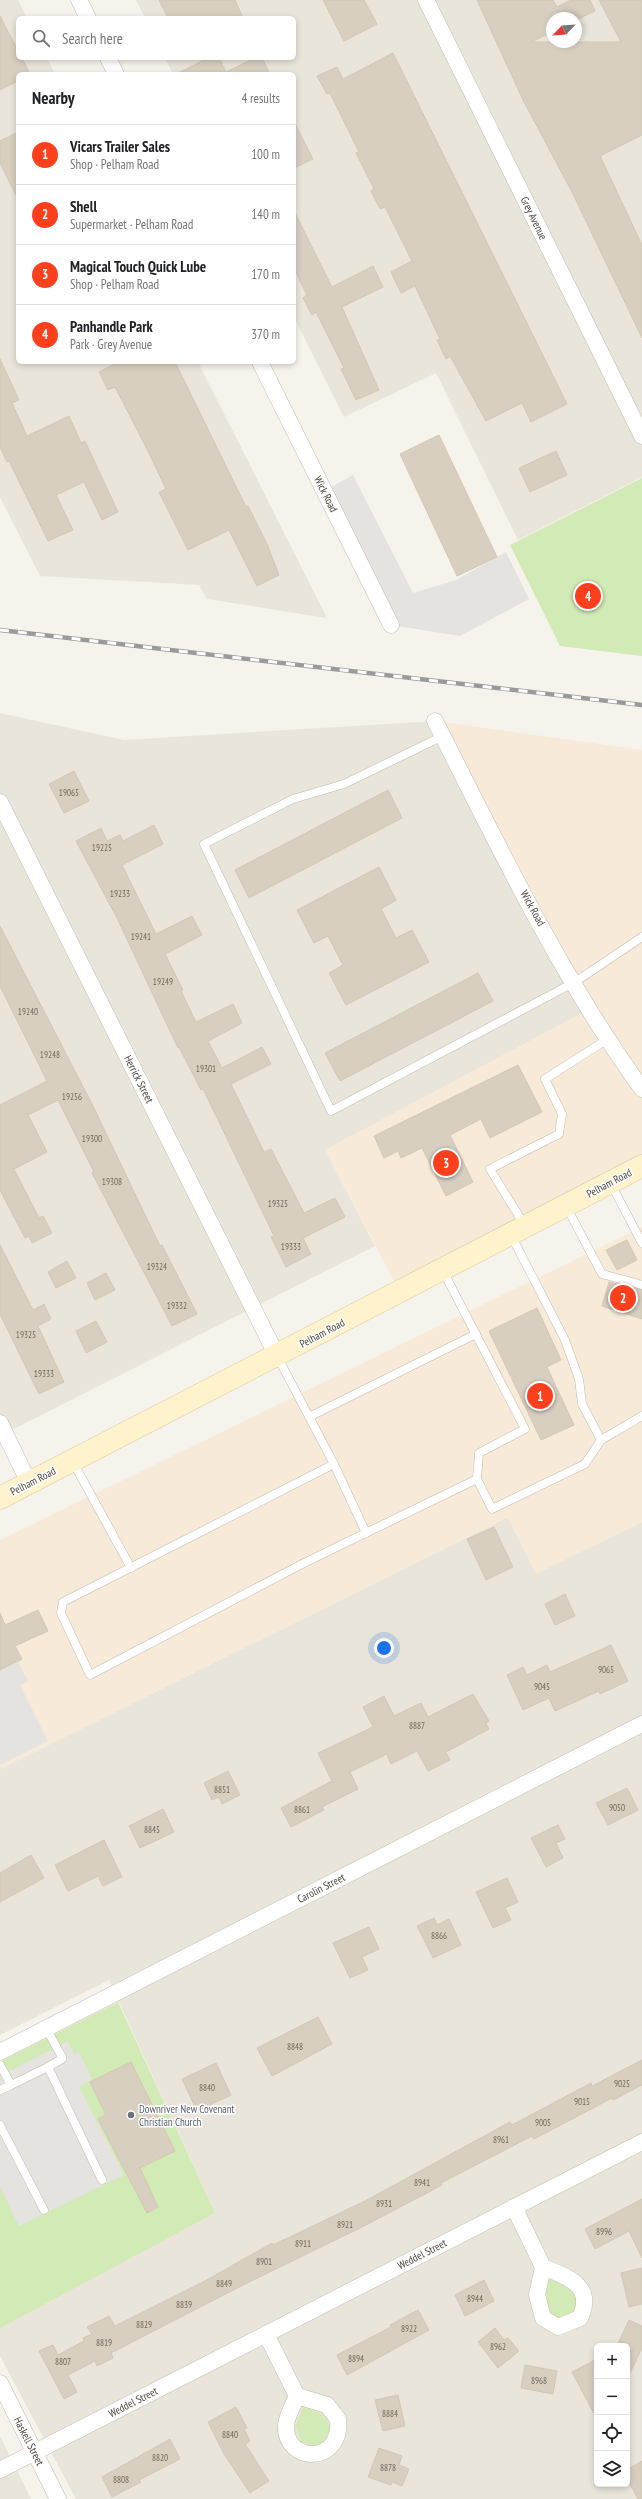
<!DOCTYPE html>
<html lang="en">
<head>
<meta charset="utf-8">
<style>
  body { margin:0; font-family:"PT Sans Narrow",sans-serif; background:#f2f2f2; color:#202124 }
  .controls { position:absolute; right:12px; bottom:12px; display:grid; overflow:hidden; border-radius:6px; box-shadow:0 2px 6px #0003 }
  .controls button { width:36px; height:36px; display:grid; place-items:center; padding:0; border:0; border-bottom:1px solid #e0e0e0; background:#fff; color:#202124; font:20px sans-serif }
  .compass { position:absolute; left:546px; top:12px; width:36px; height:36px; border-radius:50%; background:#fff; box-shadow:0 2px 6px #0003; rotate:245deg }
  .you { position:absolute; left:384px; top:1648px; width:14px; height:14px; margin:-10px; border:3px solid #fff; border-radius:50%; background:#1a73e8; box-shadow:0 0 0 6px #1a73e833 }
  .badge { display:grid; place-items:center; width:26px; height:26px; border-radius:50%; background:#fc3f1d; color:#fff; font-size:13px; font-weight:700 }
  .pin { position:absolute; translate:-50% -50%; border:2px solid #fff; box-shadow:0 1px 4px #0006 }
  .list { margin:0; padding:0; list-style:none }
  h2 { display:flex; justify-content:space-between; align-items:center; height:52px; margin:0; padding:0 16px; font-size:17px }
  h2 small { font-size:13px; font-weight:400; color:#757577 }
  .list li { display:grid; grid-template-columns:26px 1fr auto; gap:12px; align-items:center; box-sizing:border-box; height:60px; padding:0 16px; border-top:1px solid #e0e0e0 }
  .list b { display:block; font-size:15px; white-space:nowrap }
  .list p { margin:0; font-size:13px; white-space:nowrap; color:#757577 }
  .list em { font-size:13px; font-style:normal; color:#757577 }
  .icon { flex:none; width:22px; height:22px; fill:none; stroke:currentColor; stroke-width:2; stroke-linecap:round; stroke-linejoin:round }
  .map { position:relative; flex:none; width:642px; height:2499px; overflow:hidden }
  .search { position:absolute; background:#fff; box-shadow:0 2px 6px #0003; left:16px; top:16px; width:280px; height:44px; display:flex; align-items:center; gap:10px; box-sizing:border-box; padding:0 14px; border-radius:6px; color:#757577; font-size:15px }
  .panel { position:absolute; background:#fff; box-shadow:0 2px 6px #0003; left:16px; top:72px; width:280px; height:292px; border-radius:6px }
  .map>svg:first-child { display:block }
  .residential { fill:#eae5da; fill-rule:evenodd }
  .commercial { fill:#f7ead8 }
  .green { fill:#d2eab5 }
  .parking { fill:#e5e3e0 }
  .building { fill:#d8cfc1; stroke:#d3c7b4 }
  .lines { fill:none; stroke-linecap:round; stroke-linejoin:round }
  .service-casing { stroke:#c2bbae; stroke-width:9 }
  .minor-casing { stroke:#c2bbae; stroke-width:17 }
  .secondary-casing { stroke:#d6c79b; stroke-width:23 }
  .service { stroke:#fff; stroke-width:8 }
  .minor { stroke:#fff; stroke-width:16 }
  .secondary { stroke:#fff3cd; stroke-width:22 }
  .rail-casing { stroke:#9a9a9a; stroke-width:4.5 }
  .rail { stroke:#fff; stroke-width:3; stroke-dasharray:9; stroke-linecap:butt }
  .worship-dot { fill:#6b7280; stroke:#fff; stroke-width:1.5 }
  .labels { text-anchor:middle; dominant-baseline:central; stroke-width:3; stroke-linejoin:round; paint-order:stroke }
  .number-label { font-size:9px; fill:#6e675b }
  .street-label { font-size:11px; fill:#4b4439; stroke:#fff }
  .worship-label { font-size:11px; fill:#5b616d; stroke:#fff; text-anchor:start }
</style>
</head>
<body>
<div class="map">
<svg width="642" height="2499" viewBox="0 0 642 2499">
  <rect width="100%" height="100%" fill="#f6f3ec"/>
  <g class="residential">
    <polygon points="0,0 18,0 27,18 18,18 18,58 47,58 55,74 18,74 18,362 198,362 327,618 207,599 199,585 40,576 0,497"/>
    <path d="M136,0H642V477L518,540L436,373L344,417L294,317V74H173L165,58H294V18H145ZM552,18H576V42H552Z"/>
    <polygon points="0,713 124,740 435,721 590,1009 325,1150 375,1246 0,1436"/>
    <path d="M508,1517L536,1573L642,1522V2499H76L0,2356V2322L215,2213L109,1980L0,2035V1769ZM597,2346H627V2484H597Z"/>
    <polygon points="0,2436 31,2499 0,2499"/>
  </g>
  <g class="commercial">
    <polygon points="435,721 642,750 642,1166 400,1292 325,1150 590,1009"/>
    <polygon points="642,1227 642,1522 536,1574 507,1517 0,1769 0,1540"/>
  </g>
  <g class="green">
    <polygon points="642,478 642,656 560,646 510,545"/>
    <polygon points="118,2002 215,2213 0,2328 0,2062"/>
    <polygon points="549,2279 573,2289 579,2299 573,2315 564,2320 554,2317 546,2311 543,2299"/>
    <path d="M303,2407C317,2411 325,2413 331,2428L325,2441L316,2446L301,2442L296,2425Z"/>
  </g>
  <g class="parking">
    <polygon points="353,475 413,593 456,580 506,552 529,599 460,636 391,625 324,491"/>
    <polygon points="18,1661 28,1681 20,1685 48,1741 0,1765 0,1670"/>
    <polygon points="68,2041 74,2054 79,2052 92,2079 79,2087 124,2175 19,2226 0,2187 0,2076"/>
  </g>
  <g class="building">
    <polygon points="159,0 235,0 243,18 168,18"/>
    <polygon points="323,0 364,0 377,24 344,41"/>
    <polygon points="477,0 553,0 557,7 571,0 590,0 595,11 576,20 576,18 552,18 552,32 531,42 621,42 599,0 642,0 642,135 600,156 642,245 642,338 572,192 523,100"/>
    <polygon points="0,16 18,51 18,58 22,58 30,74 18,74 18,81 0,90"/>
    <polygon points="393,53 567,404 531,422 522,403 486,421 450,356 446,359 437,340 440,339 415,286 401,293 391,272 412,261 385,207 380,209 371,191 374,189 356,153 359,152 330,93 327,94 317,76 337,67 343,79"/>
    <polygon points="208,58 219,58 226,72 255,58 262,58 270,74 176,74"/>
    <polygon points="294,122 313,159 294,168"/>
    <polygon points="18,132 18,199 0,163 0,141"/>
    <polygon points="294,211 332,287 373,266 383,287 342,307 379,390 356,400 341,369 344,368 316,312 312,315 303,298 307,295 294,268"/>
    <polygon points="0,359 19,400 12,403 27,436 69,416 81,443 85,441 118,512 102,520 84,482 56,495 73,530 48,541 9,461 7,462 0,447"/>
    <polygon points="119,362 175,362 246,507 248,506 267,544 279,575 257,586 229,530 188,550 159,492 166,489 147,449 115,387 108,390 99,372"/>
    <polygon points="439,435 497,557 457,576 400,454"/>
    <polygon points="556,451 567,475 530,492 519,468"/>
    <polygon points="74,771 89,801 64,813 49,784"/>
    <polygon points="388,790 402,818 249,898 235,870"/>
    <polygon points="154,825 163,844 122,865 156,934 192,916 202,935 165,954 183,990 181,991 196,1022 233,1004 242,1023 208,1041 222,1068 262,1047 271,1064 231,1084 264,1152 271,1149 304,1213 335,1198 345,1217 303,1238 311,1254 286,1267 271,1237 274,1236 203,1089 201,1090 179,1047 178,1048 117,918 76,841 101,828 107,841 120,835 123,841"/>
    <polygon points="379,867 396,900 381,909 396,938 412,930 429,962 346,1005 329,973 343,965 328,936 314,943 297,910"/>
    <polygon points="0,926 92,1104 160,1246 162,1245 197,1314 172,1326 92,1173 94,1172 58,1100 28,1115 47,1152 14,1169 39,1218 43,1216 52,1233 32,1243 29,1236 25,1238 0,1190 0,1105 47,1081 0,986"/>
    <polygon points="478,973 493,1001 340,1081 325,1053"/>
    <polygon points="518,1065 542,1112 490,1138 481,1119 450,1135 473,1182 446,1196 422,1148 401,1158 398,1151 384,1158 374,1136"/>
    <polygon points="627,1240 637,1260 617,1270 606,1250"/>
    <polygon points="0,1245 33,1310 44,1304 51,1319 38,1326 64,1382 39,1394 0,1314"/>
    <polygon points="67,1261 76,1278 56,1288 48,1272"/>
    <polygon points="106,1273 115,1290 95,1300 87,1283"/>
    <polygon points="609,1282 642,1290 642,1319 602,1306"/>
    <polygon points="537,1308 561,1360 547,1367 574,1425 541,1440 489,1331"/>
    <polygon points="96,1321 107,1342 86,1353 76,1331"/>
    <polygon points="494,1527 513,1567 486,1580 467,1539"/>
    <polygon points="565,1594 575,1616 555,1625 545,1604"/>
    <polygon points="38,1610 48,1631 15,1646 22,1659 0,1670 0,1613 5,1625"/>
    <polygon points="611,1645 628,1681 600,1694 599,1691 555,1711 549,1698 523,1710 507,1675 523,1667 527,1675 547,1665 550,1672"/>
    <polygon points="473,1694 489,1721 486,1723 489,1729 446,1752 450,1760 428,1771 417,1751 391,1764 387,1754 350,1772 358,1789 322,1807 324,1810 291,1827 281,1808 332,1781 318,1753 373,1727 363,1707 384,1696 394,1716 421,1703 428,1717"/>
    <polygon points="228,1771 240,1795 222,1804 219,1797 212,1800 204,1783"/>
    <polygon points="627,1788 638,1810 608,1825 596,1803"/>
    <polygon points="163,1809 174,1832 140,1848 129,1826"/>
    <polygon points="558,1825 565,1839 556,1843 563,1858 546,1867 531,1838"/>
    <polygon points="104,1840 122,1877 103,1886 98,1876 68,1891 55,1865"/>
    <polygon points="31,1855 44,1878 0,1902 0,1873"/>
    <polygon points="507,1878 518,1902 505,1908 511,1920 493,1928 476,1892"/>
    <polygon points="434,1918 437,1925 449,1919 461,1945 433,1958 417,1926"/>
    <polygon points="369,1927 379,1949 362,1957 368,1970 350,1978 333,1943"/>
    <polygon points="318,2017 332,2044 272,2076 257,2048"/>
    <polygon points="642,2060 642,2085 613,2100 612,2098 534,2139 532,2136 441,2183 442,2185 364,2226 243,2285 111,2353 113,2358 97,2366 95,2361 68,2375 77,2392 64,2399 39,2351 53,2345 58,2355 84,2341 83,2338 92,2334 87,2327 109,2316 115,2326 205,2281 272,2243 273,2245 365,2201 510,2122 512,2125 591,2083 592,2086"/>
    <polygon points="131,2062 175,2151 140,2168 158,2207 147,2213 98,2119 106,2115 90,2082"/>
    <polygon points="216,2063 231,2095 197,2111 182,2079"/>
    <polygon points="642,2199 642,2258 629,2231 595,2249 585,2229"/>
    <polygon points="642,2268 642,2304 629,2307 621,2273"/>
    <polygon points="484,2280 494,2301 465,2316 455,2295"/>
    <polygon points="418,2310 429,2330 347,2375 337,2355 391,2327 390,2325"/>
    <polygon points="629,2320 642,2326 642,2348 627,2379 627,2346 617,2346"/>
    <polygon points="495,2328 504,2340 508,2338 519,2351 498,2368 478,2342"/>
    <polygon points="597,2359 597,2419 572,2372"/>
    <polygon points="525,2365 557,2371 553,2394 521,2388"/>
    <polygon points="398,2395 405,2426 383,2431 375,2400"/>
    <polygon points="236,2407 247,2428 244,2429 250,2441 245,2444 269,2481 250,2493 224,2454 208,2422"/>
    <polygon points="170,2439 180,2459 139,2480 141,2482 112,2497 102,2477"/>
    <polygon points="379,2448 402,2456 399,2465 409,2469 402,2486 392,2482 391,2485 368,2477"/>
    <polygon points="642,2461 642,2499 638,2499 627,2478 627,2470"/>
  </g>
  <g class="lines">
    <g class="service-casing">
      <g id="service">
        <polyline points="443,736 344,784 293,799 204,844 331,1111 575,982 642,937"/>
        <polyline points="611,1184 642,1243"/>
        <polyline points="566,1206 602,1274 642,1285"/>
        <polyline points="525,1226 490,1169 559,1134 562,1114 545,1079 608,1039"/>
        <polyline points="511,1235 565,1340 579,1379 582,1404 601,1440"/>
        <polyline points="443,1271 525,1429 479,1453 477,1479"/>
        <polyline points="277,1356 334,1464 63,1602 61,1613 90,1675 304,1563 477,1479 492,1509 585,1464 601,1440 642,1416"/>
        <polyline points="309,1417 476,1334"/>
        <polyline points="73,1462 131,1568"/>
        <polyline points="334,1464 366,1533"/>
        <polyline points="46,2028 62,2057 62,2059 48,2067"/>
        <polyline points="0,2065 11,2085 0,2090"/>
        <polyline points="11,2085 48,2067 102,2180"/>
        <polyline points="0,2125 44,2210"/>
      </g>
    </g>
    <g class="minor-casing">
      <g id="minor">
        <polyline points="79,0 88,18"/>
        <polyline points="426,0 642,436"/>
        <polyline points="108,58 116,74"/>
        <polyline points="260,362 391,625"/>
        <path d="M435,721C498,845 560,976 642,1089"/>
        <polyline points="0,802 277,1356"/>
        <polyline points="0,1423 29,1483"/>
        <polyline points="0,2052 642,1724"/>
        <path d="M514,2207L543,2267L537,2295L543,2318L558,2327L580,2318C595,2286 568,2277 543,2267"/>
        <polyline points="266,2334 297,2396"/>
        <polyline points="0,2383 58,2499"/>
        <path d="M297,2396L327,2405L338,2419C343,2465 284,2464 286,2425C287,2416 293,2405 297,2396Z"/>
        <polyline points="0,2470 642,2142"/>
      </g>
    </g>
    <g class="secondary-casing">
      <polyline id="secondary" points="0,1498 642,1166"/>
    </g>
    <use href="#service" class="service"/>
    <use href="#minor" class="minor"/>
    <use href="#secondary" class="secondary"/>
    <g class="rail-casing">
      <polyline id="rail" points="0,630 642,705"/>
    </g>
    <use href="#rail" class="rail"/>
  </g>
  <circle class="worship-dot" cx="131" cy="2115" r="4"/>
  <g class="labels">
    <g class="number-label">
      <text x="69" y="792">19065</text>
      <text x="102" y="847">19225</text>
      <text x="120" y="893">19233</text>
      <text x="141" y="936">19241</text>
      <text x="163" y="981">19249</text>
      <text x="28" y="1011">19240</text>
      <text x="50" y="1054">19248</text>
      <text x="206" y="1068">19301</text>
      <text x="72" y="1096">19256</text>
      <text x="92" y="1138">19300</text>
      <text x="112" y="1181">19308</text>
      <text x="278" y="1203">19325</text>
      <text x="291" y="1246">19333</text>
      <text x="157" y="1266">19324</text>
      <text x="177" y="1305">19332</text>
      <text x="26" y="1334">19325</text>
      <text x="44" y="1373">19333</text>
      <text x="606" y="1669">9065</text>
      <text x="542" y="1686">9045</text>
      <text x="417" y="1725">8887</text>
      <text x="222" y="1789">8851</text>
      <text x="617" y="1807">9050</text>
      <text x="302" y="1809">8861</text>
      <text x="152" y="1829">8845</text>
      <text x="439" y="1935">8866</text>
      <text x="295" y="2046">8848</text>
      <text x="622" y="2083">9025</text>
      <text x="207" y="2087">8840</text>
      <text x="582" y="2101">9015</text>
      <text x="543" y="2122">9005</text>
      <text x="501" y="2139">8961</text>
      <text x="422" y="2182">8941</text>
      <text x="384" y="2203">8931</text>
      <text x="345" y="2224">8921</text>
      <text x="604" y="2231">8996</text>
      <text x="303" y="2243">8911</text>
      <text x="264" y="2261">8901</text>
      <text x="224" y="2283">8849</text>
      <text x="475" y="2298">8944</text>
      <text x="184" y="2304">8839</text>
      <text x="144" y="2324">8829</text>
      <text x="409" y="2328">8922</text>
      <text x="104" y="2342">8819</text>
      <text x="498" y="2346">8962</text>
      <text x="356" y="2358">8894</text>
      <text x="63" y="2361">8807</text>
      <text x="539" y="2380">8968</text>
      <text x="390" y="2413">8884</text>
      <text x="230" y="2434">8840</text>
      <text x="160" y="2457">8820</text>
      <text x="388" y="2467">8878</text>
      <text x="121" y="2479">8808</text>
    </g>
    <g class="street-label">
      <text transform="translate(534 218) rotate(64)">Grey Avenue</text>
      <text transform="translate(326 494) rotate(63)">Wick Road</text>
      <text transform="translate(533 908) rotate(61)">Wick Road</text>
      <text transform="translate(139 1079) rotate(63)">Herrick Street</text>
      <text transform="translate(609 1183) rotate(-28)">Pelham Road</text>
      <text transform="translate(322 1333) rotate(-28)">Pelham Road</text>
      <text transform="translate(33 1481) rotate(-27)">Pelham Road</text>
      <text transform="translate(321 1888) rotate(-27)">Carolin Street</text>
      <text transform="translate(422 2254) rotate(-27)">Weddel Street</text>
      <text transform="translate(133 2402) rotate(-27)">Weddel Street</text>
      <text transform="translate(29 2441) rotate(63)">Haskell Street</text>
    </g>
    <g class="worship-label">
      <text x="139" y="2109">Downriver New Covenant<tspan x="139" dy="13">Christian Church</tspan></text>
    </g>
  </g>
</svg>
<div class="controls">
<button>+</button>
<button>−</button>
<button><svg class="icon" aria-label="locate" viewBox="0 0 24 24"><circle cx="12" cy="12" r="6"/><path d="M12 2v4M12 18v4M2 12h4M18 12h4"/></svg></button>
<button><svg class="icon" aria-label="layers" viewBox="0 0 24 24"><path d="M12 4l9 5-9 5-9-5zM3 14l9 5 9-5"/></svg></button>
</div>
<svg class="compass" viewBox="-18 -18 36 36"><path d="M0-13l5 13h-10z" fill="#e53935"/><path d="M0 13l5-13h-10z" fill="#757577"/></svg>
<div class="you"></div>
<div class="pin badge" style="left:540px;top:1396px">1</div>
<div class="pin badge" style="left:623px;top:1298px">2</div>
<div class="pin badge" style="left:446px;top:1163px">3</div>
<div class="pin badge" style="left:588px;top:596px">4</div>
<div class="search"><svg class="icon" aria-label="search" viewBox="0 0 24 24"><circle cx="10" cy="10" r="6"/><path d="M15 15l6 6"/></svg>Search here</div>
<section class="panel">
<h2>Nearby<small>4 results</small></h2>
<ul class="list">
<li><span class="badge">1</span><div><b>Vicars Trailer Sales</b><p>Shop · Pelham Road</p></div><em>100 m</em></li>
<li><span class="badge">2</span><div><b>Shell</b><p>Supermarket · Pelham Road</p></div><em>140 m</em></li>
<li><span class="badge">3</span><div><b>Magical Touch Quick Lube</b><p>Shop · Pelham Road</p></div><em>170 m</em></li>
<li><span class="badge">4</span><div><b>Panhandle Park</b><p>Park · Grey Avenue</p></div><em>370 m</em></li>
</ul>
</section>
</div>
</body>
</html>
